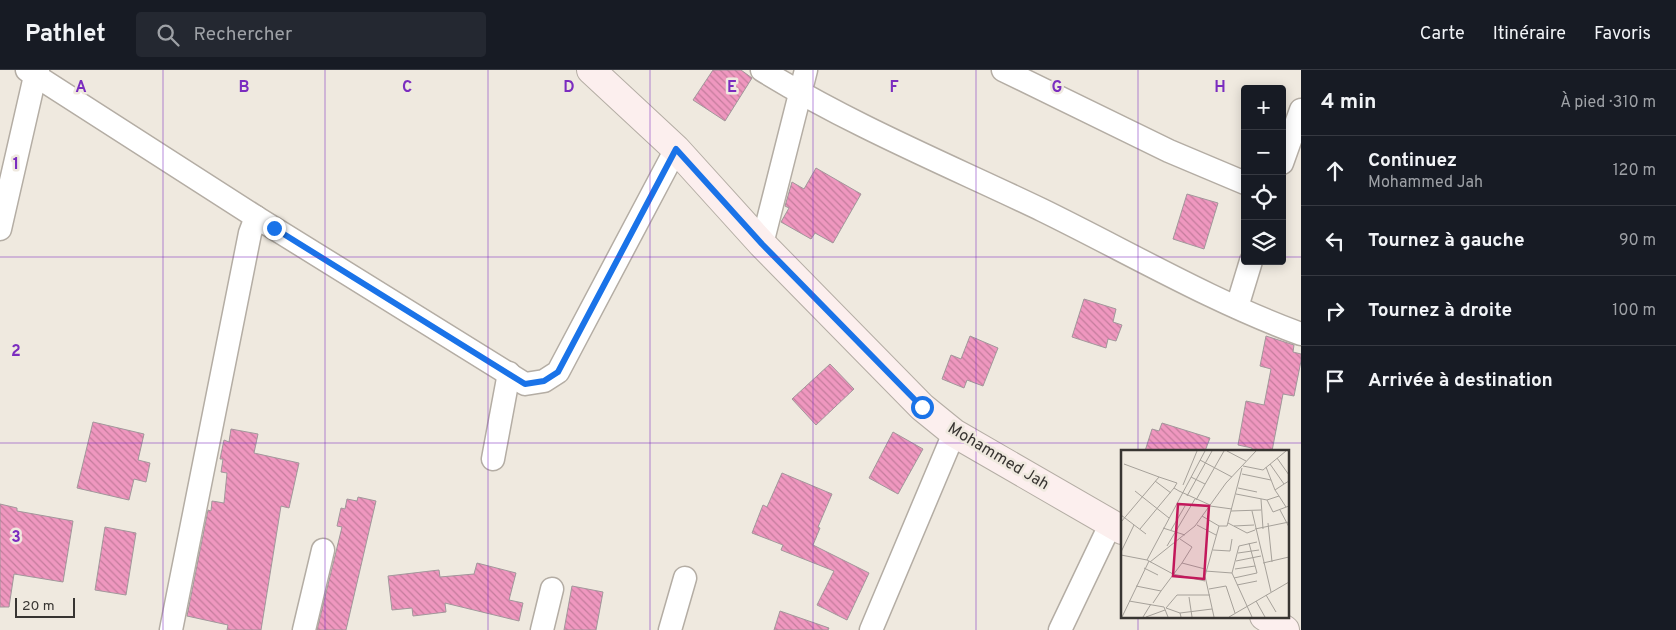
<!DOCTYPE html>
<html lang="fr">
<head>
<meta charset="utf-8">
<style>
  body { margin:0; font-family:Overpass,sans-serif; background:#242831; color:#f1f3f6 }
  .controls { position:absolute; right:15px; top:15px; display:grid; overflow:hidden; border-radius:5px; box-shadow:0 2px 12px #0003 }
  .controls button { width:45px; height:45px; display:grid; place-items:center; padding:0; border:0; border-bottom:1px solid #363941; background:#171b24; color:#f1f3f6; font:25px sans-serif }
  .scale { position:absolute; left:15px; bottom:12px; width:60px; box-sizing:border-box; padding-left:5px; border:2px solid #383532; border-top:0; font-size:14px; line-height:18px; white-space:nowrap; color:#383532; -webkit-text-stroke:4px #efe9df; paint-order:stroke }
  .stop { position:absolute; width:15px; height:15px; margin:-11px; border:4px solid #1a73e8; border-radius:50%; background:#fff }
  .stop.end { background:#1a73e8; border-color:#fff; box-shadow:0 1px 5px #0008 }
  .list { margin:0; padding:0; list-style:none }
  h2 { display:flex; justify-content:space-between; align-items:center; height:65px; margin:0; padding:0 20px; font-size:21px }
  h2 small { font-size:16px; font-weight:400; color:#9ea1a6 }
  .list li { display:grid; grid-template-columns:32px 1fr auto; gap:15px; align-items:center; box-sizing:border-box; height:70px; padding:0 20px; border-top:1px solid #363941 }
  .list b { display:block; font-size:19px; white-space:nowrap }
  .list p { margin:0; font-size:16px; white-space:nowrap; color:#9ea1a6 }
  .list em { font-size:16px; font-style:normal; color:#9ea1a6 }
  .icon { flex:none; width:28px; height:28px; fill:none; stroke:currentColor; stroke-width:2; stroke-linecap:round; stroke-linejoin:round }
  .map { position:relative; flex:none; width:1301px; height:560px; overflow:hidden }
  header { display:flex; align-items:center; gap:30px; box-sizing:border-box; height:70px; padding:0 25px; background:#171b24; border-bottom:1px solid #363941 }
  header strong { font-size:24px }
  nav { display:flex; gap:28px; margin-inline-start:auto; font-size:18px }
  .search { width:350px; height:45px; background:#242831; display:flex; align-items:center; gap:12px; box-sizing:border-box; padding:0 18px; border-radius:5px; color:#9ea1a6; font-size:19px }
  main { display:flex }
  aside { flex:1; background:#171b24 }
  .map>svg:first-child { display:block }
  .building { fill:url(#building-back-hatch); stroke:#a2979b }
  .lines { fill:none; stroke-linecap:round; stroke-linejoin:round }
  .street-casing { stroke:#b4ada4; stroke-width:25 }
  .secondary-casing { stroke:#b4ada4; stroke-width:30 }
  .street { stroke:#fff; stroke-width:22 }
  .secondary { stroke:#fcefee; stroke-width:28 }
  .route { stroke:#1a73e8; stroke-width:6 }
  .grid { fill:none; stroke:#7b2cbf; stroke-width:1; stroke-opacity:0.55 }
  .labels { text-anchor:middle; dominant-baseline:central; stroke-width:5; stroke-linejoin:round; paint-order:stroke }
  .street-label { font-size:16px; fill:#383532; stroke:#efe9df }
  .inset-road { fill:none; stroke:#a6a19a; stroke-width:1 }
  .view { fill:#c2185b; fill-opacity:0.15; stroke:#c2185b; stroke-width:2.5 }
  .inset-edge { fill:none; stroke:#383532; stroke-width:2.5 }
  .grid-label { font-size:16px; text-anchor:middle; font-weight:bold; fill:#7b2cbf; stroke:#efe9df; stroke-width:5; stroke-linejoin:round; paint-order:stroke }
</style>
</head>
<body>
<header>
<strong>Pathlet</strong>
<div class="search"><svg class="icon" aria-label="search" viewBox="0 0 24 24"><circle cx="10" cy="10" r="6"/><path d="M15 15l6 6"/></svg>Rechercher</div>
<nav><a>Carte</a><a>Itinéraire</a><a>Favoris</a></nav>
</header>
<main>
<div class="map">
<svg width="1301" height="560" viewBox="0 0 1301 560">
  <defs>
    <pattern id="building-back-hatch" width="6" height="6" patternUnits="userSpaceOnUse" patternTransform="scale(1.25)"><rect width="6" height="6" fill="#ef97bf"/><path d="M-1 5l2 2M0 0l6 6M5-1l2 2" fill="none" stroke="#c37c9c"/></pattern>
  </defs>
  <rect width="100%" height="100%" fill="#efe9df"/>
  <g class="building">
    <polygon points="713,0 741,0 752,8 725,51 693,30"/>
    <polygon points="816,98 861,124 833,173 815,163 811,169 781,152 789,138 785,136 792,112 804,119"/>
    <polygon points="1187,124 1218,133 1204,179 1173,169"/>
    <polygon points="1084,229 1116,239 1113,252 1122,255 1116,271 1108,269 1106,278 1072,267"/>
    <polygon points="970,266 998,278 983,316 967,310 964,318 942,309 951,285 961,289"/>
    <polygon points="1266,266 1294,275 1293,282 1301,284 1301,291 1294,326 1283,324 1272,381 1252,381 1252,378 1238,375 1246,331 1264,335 1271,299 1260,296"/>
    <polygon points="830,294 854,319 816,355 792,329"/>
    <polygon points="93,352 144,364 138,390 150,393 146,412 134,409 129,430 77,418"/>
    <polygon points="1162,353 1210,368 1205,381 1145,381 1152,359 1159,361"/>
    <polygon points="231,359 258,364 254,383 299,393 289,438 281,436 261,560 227,560 228,555 187,546 208,440 211,441 212,431 224,433 227,403 221,402 223,389 220,389 224,370 229,372"/>
    <polygon points="893,362 923,379 898,424 869,408"/>
    <polygon points="782,403 832,424 818,457 820,458 813,475 869,503 847,550 817,535 834,501 781,480 783,475 752,463 763,435 767,437"/>
    <polygon points="358,427 376,431 346,560 317,560 342,457 337,456 341,438 345,439 347,429 357,431"/>
    <polygon points="0,434 17,438 17,441 73,451 63,512 14,504 9,537 0,537"/>
    <polygon points="105,457 136,463 126,525 95,520"/>
    <polygon points="477,493 516,503 509,530 523,533 519,551 445,533 446,542 413,546 412,538 392,540 388,506 439,500 440,507 474,504"/>
    <polygon points="572,516 603,522 596,560 564,560"/>
    <polygon points="780,541 829,558 828,560 774,560"/>
  </g>
  <g class="lines">
    <g class="street-casing">
      <g id="street">
        <polyline points="27,0 256,147"/>
        <path d="M762,0C851,55 948,95 1042,140C1128,182 1211,231 1301,264"/>
        <polyline points="1003,0 1169,81 1245,113"/>
        <polyline points="1282,93 1301,40"/>
        <polyline points="0,159 35,6 38,0"/>
        <polyline points="762,174 806,0"/>
        <polyline points="1237,237 1251,191"/>
        <polyline points="493,389 509,303"/>
        <polyline points="171,560 250,163 256,147 525,314 544,311 558,302 676,79"/>
        <polyline points="304,560 323,480"/>
        <polyline points="542,560 552,519"/>
        <polyline points="670,560 685,508"/>
        <polyline points="871,560 954,363"/>
        <polyline points="1060,560 1111,453"/>
      </g>
    </g>
    <g class="secondary-casing">
      <g id="secondary">
        <polyline points="591,0 676,79 762,174 922,337 954,363 1122,460"/>
        <polyline points="1264,546 1285,560"/>
      </g>
    </g>
    <use href="#street" class="street"/>
    <use href="#secondary" class="secondary"/>
  </g>
  <g class="lines">
    <polyline class="route" points="274,158 525,314 544,311 558,302 676,79 762,174 922,337"/>
  </g>
  <path class="grid" d="M163,0V560M325,0V560M488,0V560M650,0V560M813,0V560M976,0V560M1138,0V381M0,187H1245M1282,187H1301M0,373H1301M1138,546V560"/>
  <g class="labels">
    <g class="street-label">
      <text transform="translate(998 387) rotate(31)">Mohammed Jah</text>
    </g>
  </g>
  <g transform="translate(1121 380)">
    <rect width="168" height="168" fill="#efe9df"/>
    <path class="inset-road" d="M106,1L125,11M156,8L168,25M79,10L111,27M3,14L38,27M149,14L163,34L168,31M122,16L142,20L165,1M145,17L154,40M121,24L150,30M70,27L84,34M34,31L50,43M62,35L76,1M117,38L136,42M14,41L48,68M115,44L146,50L152,62L168,56M66,46L91,1M158,46L154,40L163,34M140,49L142,79M75,50L103,1M146,50L158,46L165,57M89,56L111,59M159,60L168,77M110,61L140,60M131,61L150,142M0,65L25,84M81,66L98,76H106L121,18M0,72L38,27L56,33L53,38L58,41L89,55M107,73L126,83L134,80M147,73L151,112M76,75L95,85M113,76L133,75M42,78L64,85M19,79L53,38M134,79L168,72M50,80L64,56M59,89L71,97L61,113L84,119M46,96L74,49M92,100L109,101L111,89M0,102L13,75M117,103L138,100M0,105L26,110L52,124L84,131M26,110L84,1M115,111L140,106M29,112L74,76L105,33L135,1M142,113L168,107M23,118L37,125M114,119L134,116M84,121L111,123M113,128L136,123L128,93M116,135L136,131M15,136L40,141L32,153M88,139L105,136L114,163M40,141L61,113M145,145L155,162M68,147L71,167M8,151L43,157L47,167M135,151L144,167M59,163L91,159M1,167L28,111M22,167L30,154M25,167L44,160M60,167L59,163L45,158L56,145H89M93,167L84,126L98,76M108,167L168,132M131,167L111,123L118,96L136,92"/>
    <path class="view" d="M57,54L88,56L83,129L52,126Z"/>
    <rect width="168" height="168" class="inset-edge"/>
  </g>
  <g class="grid-label">
    <text x="81" y="22">A</text>
    <text x="244" y="22">B</text>
    <text x="407" y="22">C</text>
    <text x="569" y="22">D</text>
    <text x="732" y="22">E</text>
    <text x="894" y="22">F</text>
    <text x="1057" y="22">G</text>
    <text x="1220" y="22">H</text>
    <text x="16" y="99">1</text>
    <text x="16" y="286">2</text>
    <text x="16" y="472">3</text>
  </g>
</svg>
<div class="controls">
<button>+</button>
<button>−</button>
<button><svg class="icon" aria-label="locate" viewBox="0 0 24 24"><circle cx="12" cy="12" r="6"/><path d="M12 2v4M12 18v4M2 12h4M18 12h4"/></svg></button>
<button><svg class="icon" aria-label="layers" viewBox="0 0 24 24"><path d="M12 4l9 5-9 5-9-5zM3 14l9 5 9-5"/></svg></button>
</div>
<div class="scale">20 m</div>
<div class="stop" style="left:922px;top:337px"></div>
<div class="stop end" style="left:274px;top:158px"></div>
</div>
<aside>
<h2>4 min<small>À pied · 310 m</small></h2>
<ul class="list">
<li><svg class="icon" aria-label="ahead" viewBox="0 0 24 24"><path d="M12 20V5M6 11l6-6 6 6"/></svg><div><b>Continuez</b><p>Mohammed Jah</p></div><em>120 m</em></li>
<li><svg class="icon" aria-label="left" viewBox="0 0 24 24"><path d="M17 20v-9H6M10 6l-5 5 5 5"/></svg><div><b>Tournez à gauche</b></div><em>90 m</em></li>
<li><svg class="icon" aria-label="right" viewBox="0 0 24 24"><path d="M7 20v-9h11M14 6l5 5-5 5"/></svg><div><b>Tournez à droite</b></div><em>100 m</em></li>
<li><svg class="icon" aria-label="arrive" viewBox="0 0 24 24"><path d="M6 21V4h12l-3 4 3 4H6"/></svg><div><b>Arrivée à destination</b></div></li>
</ul>
</aside>
</main>
</body>
</html>
